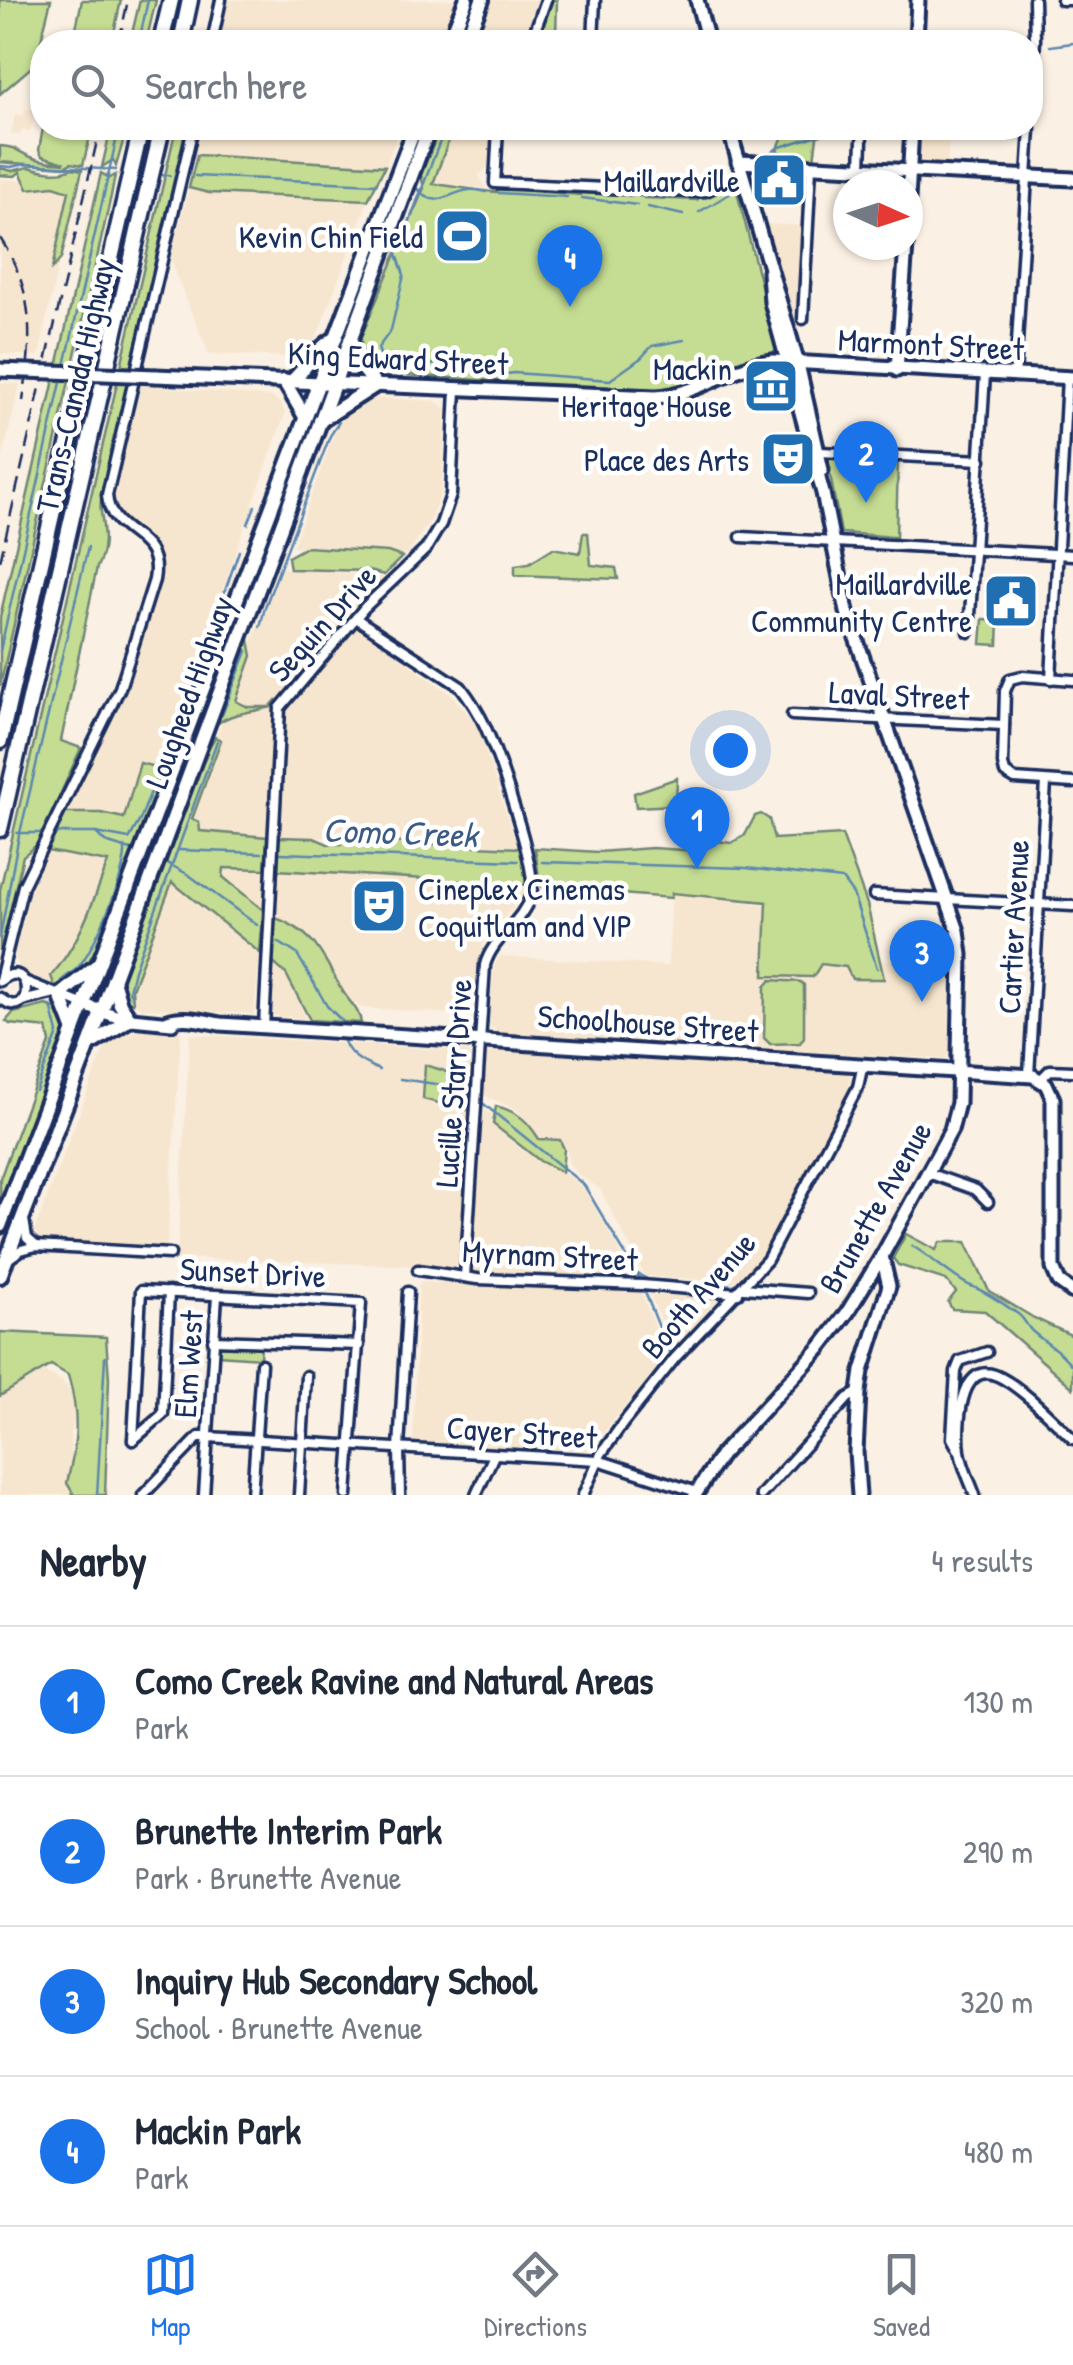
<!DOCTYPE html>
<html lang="en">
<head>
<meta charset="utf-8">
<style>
  body { margin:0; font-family:"Patrick Hand",sans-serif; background:#f2f2f3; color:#1f2937 }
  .compass { position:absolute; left:833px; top:170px; width:90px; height:90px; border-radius:50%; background:#fff; box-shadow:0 2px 8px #0004; rotate:93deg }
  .you { position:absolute; left:730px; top:750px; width:35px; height:35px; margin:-25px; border:8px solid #fff; border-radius:50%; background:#1a73e8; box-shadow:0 0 0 15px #1a73e833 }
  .badge { display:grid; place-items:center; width:65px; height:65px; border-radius:50%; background:#1a73e8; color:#fff; font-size:32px; font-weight:700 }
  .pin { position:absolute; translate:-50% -82px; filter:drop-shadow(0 2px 5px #0008) }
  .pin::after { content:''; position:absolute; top:52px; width:35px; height:30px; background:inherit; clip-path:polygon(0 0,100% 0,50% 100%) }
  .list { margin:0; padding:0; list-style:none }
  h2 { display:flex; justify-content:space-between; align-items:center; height:130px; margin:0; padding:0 40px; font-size:42px }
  h2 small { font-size:32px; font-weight:400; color:#747a83 }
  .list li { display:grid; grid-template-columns:65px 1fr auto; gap:30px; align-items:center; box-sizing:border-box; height:150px; padding:0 40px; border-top:2px solid #e0e1e3 }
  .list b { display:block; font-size:38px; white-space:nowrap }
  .list p { margin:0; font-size:32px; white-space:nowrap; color:#747a83 }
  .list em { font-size:32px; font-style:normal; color:#747a83 }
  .icon { flex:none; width:55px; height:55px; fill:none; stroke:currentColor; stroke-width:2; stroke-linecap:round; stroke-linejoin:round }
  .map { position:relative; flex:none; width:1073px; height:1495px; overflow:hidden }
  .search { position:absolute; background:#fff; box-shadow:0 2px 8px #0004; left:30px; right:30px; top:30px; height:110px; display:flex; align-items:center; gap:25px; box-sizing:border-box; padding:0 35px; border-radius:40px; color:#747a83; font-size:38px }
  .sheet { height:730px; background:#fff }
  nav { display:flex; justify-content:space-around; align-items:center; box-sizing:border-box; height:140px; border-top:2px solid #e0e1e3; background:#fff; font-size:28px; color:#747a83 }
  nav a { display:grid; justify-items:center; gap:5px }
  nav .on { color:#1a73e8 }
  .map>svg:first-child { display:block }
  .built { fill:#f7e6cf }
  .green { fill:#c5dd93; stroke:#708678; stroke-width:2.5 }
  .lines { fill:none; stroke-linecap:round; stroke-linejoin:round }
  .stream { stroke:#5b87af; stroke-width:2.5 }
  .street-casing { stroke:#1b2f5e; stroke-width:15 }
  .secondary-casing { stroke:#1b2f5e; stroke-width:19 }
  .primary-casing { stroke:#1b2f5e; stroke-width:20 }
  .highway-casing { stroke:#1b2f5e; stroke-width:21 }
  .street { stroke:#fff; stroke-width:8 }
  .secondary { stroke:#fff; stroke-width:11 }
  .primary { stroke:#fff; stroke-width:12 }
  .highway { stroke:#fff; stroke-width:14 }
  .rail { stroke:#1b2f5e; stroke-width:2.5; stroke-dasharray:15 8; stroke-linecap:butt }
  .secondary-bridge-casing { stroke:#1b2f5e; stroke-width:19; stroke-linecap:butt }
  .secondary-bridge { stroke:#fff; stroke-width:11 }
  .labels { text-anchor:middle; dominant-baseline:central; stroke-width:9; stroke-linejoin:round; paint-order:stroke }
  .poi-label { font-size:32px; fill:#1b2f5e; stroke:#fff; text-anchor:end }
  .street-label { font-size:32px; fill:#1b2f5e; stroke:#fff }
  .water-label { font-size:35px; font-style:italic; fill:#3b5b86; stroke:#fff }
</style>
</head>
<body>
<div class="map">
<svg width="1073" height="1495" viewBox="0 0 1073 1495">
  <rect width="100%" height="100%" fill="#faf0e3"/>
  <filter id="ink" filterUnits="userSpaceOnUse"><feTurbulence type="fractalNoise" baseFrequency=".01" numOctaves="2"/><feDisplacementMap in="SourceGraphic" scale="20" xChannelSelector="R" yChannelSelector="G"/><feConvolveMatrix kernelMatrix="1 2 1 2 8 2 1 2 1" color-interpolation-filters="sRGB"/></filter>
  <g filter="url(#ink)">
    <g class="built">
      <polygon points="226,0 460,0 442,42 216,42"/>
      <polygon points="490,0 541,0 526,42 473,42"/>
      <polygon points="25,108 35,110 30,131 22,130 21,135 11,134 15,114 23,115"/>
      <polygon points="198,128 401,128 385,166 193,155"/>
      <polygon points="438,128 494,128 492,164 479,175 485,188 416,183"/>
      <polygon points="916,128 950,128 947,166 917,165"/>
      <polygon points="751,167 784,168 789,202 755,199 748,173"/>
      <polygon points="0,179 75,183 39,356 0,354"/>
      <polygon points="189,188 209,193 368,200 317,337 294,357 209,354 175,273 171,256"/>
      <polygon points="763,224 805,226 801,304 794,319 790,320"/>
      <polygon points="0,383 20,384 0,468"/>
      <polygon points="139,385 272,397 281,403 285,414 159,768 140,764 124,819 101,813 66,813 127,689 163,570 152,541 123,520 113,501"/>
      <polygon points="378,398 435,401 446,408 441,492 430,521 407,555 293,546 335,431 345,415 362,403"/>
      <polygon points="281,568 380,576 383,580 351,614 362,630 452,695 477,725 517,846 184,832 234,688"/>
      <polygon points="47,853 109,861 81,935 71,952 51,976 53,985 24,974 18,967 15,952 30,891"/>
      <polygon points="224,868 265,869 263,910 223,878"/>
      <polygon points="279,871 427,880 525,888 521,898 483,942 468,1015 362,1008 344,995 318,945 285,921 276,919"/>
      <polygon points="172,881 260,953 254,1014 142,1008 133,1003 132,989"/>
      <polygon points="672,892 767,905 765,954 950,964 949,1054 945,1059 662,1044 500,1034 489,1026 494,965 501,956 668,966"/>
      <polygon points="273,964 286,974 306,1019 272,1016"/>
      <polygon points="137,1030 181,1032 167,1246 40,1239 34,1231 104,1049 112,1041"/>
      <polygon points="190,1034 468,1051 471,1059 461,1259 457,1267 177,1258"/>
      <polygon points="491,1051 848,1073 850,1077 848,1092 761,1258 735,1282 645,1276 600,1189 579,1175 569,1164 567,1149 560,1139 539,1137 517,1110 483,1095 485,1055"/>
      <polygon points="481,1109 492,1114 491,1124 523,1151 567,1175 584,1189 635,1277 475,1273 470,1268"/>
      <polygon points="419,1282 640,1290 667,1356 606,1429 593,1451 413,1441"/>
      <polygon points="650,1295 713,1297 717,1300 674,1348"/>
      <polygon points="45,1372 62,1381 78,1401 70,1434 73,1495 0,1495 0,1399 13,1373"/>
    </g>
    <g class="green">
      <polygon points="0,0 51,0 35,64 0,94"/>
      <polygon points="82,0 121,0 112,42 73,42"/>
      <polygon points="140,0 156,0 146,42 130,42"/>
      <polygon points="552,0 557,0 556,35 561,42 538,42"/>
      <path d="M43,128H92L83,165L71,163L64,167L0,162V146C18,147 17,152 31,157C42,162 53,162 65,163L42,156L39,150Z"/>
      <polygon points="111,128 127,128 116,166 113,160 102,167"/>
      <path d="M176,128H186L105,479C103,489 99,502 101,512C104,532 107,548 97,567L61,741L81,748L38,844L23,856L0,954V890Z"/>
      <path d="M440,128H453L433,184C456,186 475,191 497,192L498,188L580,195L581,192H642L644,198L697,200L698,195L735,184L778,351L720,368L672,389L642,391L375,373L361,357V337L424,188L421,175Z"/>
      <polygon points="786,128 860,128 852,133 831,130 817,137 814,160 799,159 777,151"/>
      <polygon points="197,155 385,166 368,200 209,193 189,188"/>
      <path d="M29,167C43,171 59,175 72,168L82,170L61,259L52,269L69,191L54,186L28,189L20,172L15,176L0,175V168L12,171Z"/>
      <polygon points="101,173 109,178 115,175 111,196 0,686 0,617"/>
      <polygon points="827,458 898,460 896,537 841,533"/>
      <polygon points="583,533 588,533 591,565 616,568 618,579 515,575 515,565 529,563 553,548 580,553"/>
      <polygon points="306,547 388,552 402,557 384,575 369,571 290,569 288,557"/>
      <polygon points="983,619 999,620 998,645 981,644"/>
      <path d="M246,640H249L252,656L236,701L248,707H270L276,700L278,703C268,713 238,708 217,724Z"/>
      <polygon points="215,737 221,740 192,819 199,822 200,831 267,837 265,869 224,868 223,877 263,910 260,953 172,882 132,989 133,1003 124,1000 122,980 202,759"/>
      <path d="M140,763L166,770C142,834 122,907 86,966C80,975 66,986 55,987L51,976C81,941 92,904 108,862L47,851L66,813H101L124,818Z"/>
      <polygon points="677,778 676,805 636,807 634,793"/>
      <polygon points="761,814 769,819 774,839 842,835 867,904 884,979 852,979 846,967 821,964 813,977 764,976 767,902 672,893 671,898 544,888 540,885 535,848 598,852 652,848 700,851 718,841 731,843 745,835 755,816"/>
      <polygon points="278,837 314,838 328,844 341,844 339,840 522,848 528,871 526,885 277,870"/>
      <path d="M273,917C316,932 321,954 342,990C350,1004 359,1008 361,1023L310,1020L286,974L271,961Z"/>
      <polygon points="771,980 801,982 804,985 804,1037 800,1043 770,1044 764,1038 765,987"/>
      <path d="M46,1005C61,1009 66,1019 64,1035L0,1201V1179L50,1043L47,1028L10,1024L6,1021L13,1013Z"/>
      <polygon points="425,1065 442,1070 470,1084 467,1110 423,1099"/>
      <path d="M496,1106C518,1112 527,1120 539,1139L560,1140L564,1149L562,1172L540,1161L493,1124Z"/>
      <polygon points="906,1234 936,1250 940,1242 966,1242 989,1291 1034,1318 1073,1336 1073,1388 985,1311 952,1309 948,1302 956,1292 946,1280 898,1265 893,1258"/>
      <path d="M0,1332L106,1337L109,1378L105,1495H74L67,1483C77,1442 80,1416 68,1375L51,1365L0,1396Z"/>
      <polygon points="219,1341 261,1344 260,1358 218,1355"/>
    </g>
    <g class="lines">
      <g class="stream">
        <polyline points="139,42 148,0"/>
        <polyline points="1050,46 1073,43"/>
        <polyline points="445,128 397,254 404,275 391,330 378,348 381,357 401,364 473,365 491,376 514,373 610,380 641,358 652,346 684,340"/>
        <polyline points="771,154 777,148 841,128"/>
        <polyline points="0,166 11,167 26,164 116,170"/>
        <polyline points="163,175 170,175"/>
        <polyline points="195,176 376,184"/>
        <path d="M418,189C436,211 449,192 469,190C475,189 481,191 486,192"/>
        <polyline points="499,193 567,197"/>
        <polyline points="582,198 637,205"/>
        <polyline points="648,207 683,215"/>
        <polyline points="699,212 736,190"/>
        <polyline points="64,370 119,128"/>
        <polyline points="248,524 255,506"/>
        <polyline points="260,627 265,607 330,436 339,422"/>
        <polyline points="0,651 62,378"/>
        <polyline points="196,673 239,551"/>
        <polyline points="222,715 247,651"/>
        <polyline points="17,833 45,833"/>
        <polyline points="20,833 88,547"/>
        <polyline points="53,833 96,833 105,842 131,850"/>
        <polyline points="96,833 129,839 140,820 171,740"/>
        <polyline points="178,850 262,853"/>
        <polyline points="280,853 518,861"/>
        <polyline points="542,862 746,868 842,879 853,894 877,968"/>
        <polyline points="167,863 189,875 257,925"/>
        <polyline points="0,937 19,835"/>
        <polyline points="278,942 297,954 327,1006 343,1022 343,1027"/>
        <path d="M62,980C67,975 76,971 80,965C96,943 127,874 125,847"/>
        <polyline points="132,997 129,991 134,970 217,741"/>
        <path d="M343,1035C344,1054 363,1063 379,1070"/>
        <polyline points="400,1079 443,1085 473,1097"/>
        <polyline points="36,1091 58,1033 51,1006"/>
        <polyline points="480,1101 584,1185 640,1279"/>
        <path d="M912,1246C929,1255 957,1281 971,1286C987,1292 1004,1304 1018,1314C1024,1318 1027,1327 1033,1332C1049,1346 1058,1348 1073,1367"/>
        <polyline points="638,1274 649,1280 734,1285"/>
        <polyline points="645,1292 669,1352"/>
        <polyline points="97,1495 105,1357"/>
      </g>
      <g class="street-casing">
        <g id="street">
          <polyline points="1062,0 1073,0"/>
          <polyline points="212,42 221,0"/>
          <polyline points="531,42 546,0"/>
          <polyline points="593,42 595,0"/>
          <polyline points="1030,118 1035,41 1034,0"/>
          <polyline points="498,128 495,183 693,192 706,191 742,175"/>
          <polyline points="861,168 862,140"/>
          <polyline points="803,319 811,167"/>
          <polyline points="1015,376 1030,128"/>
          <polyline points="820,452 981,460"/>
          <polyline points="741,537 1073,555"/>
          <path d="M357,619L461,687C471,700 478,711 485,726C497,753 539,871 531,895C522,923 493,937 485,965L465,1277"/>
          <polyline points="969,632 985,374"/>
          <polyline points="1051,679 1067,378"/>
          <polyline points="1073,680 1022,676 1010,679 1005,691 1003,764 1005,773 1015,779 1073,783"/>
          <polyline points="792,715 1004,725"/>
          <polyline points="874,895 1073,906"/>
          <path d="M0,980L23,886L120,688L154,580C163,530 110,539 107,495L193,128"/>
          <path d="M0,981C34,953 35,1026 0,998"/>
          <polyline points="24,981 84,1005"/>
          <polyline points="22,1001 51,994"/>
          <polyline points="264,1027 280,708 365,607 426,549 441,524 451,495 456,389"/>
          <polyline points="1029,1075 1046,782"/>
          <polyline points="1041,1079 1050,1070 1073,1071"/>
          <polyline points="928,1173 976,1190 988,1202"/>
          <polyline points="24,1220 27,1238 36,1246"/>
          <polyline points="8,1259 21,1250 36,1246 170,1254"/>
          <polyline points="418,1270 477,1279 642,1285 738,1293"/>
          <polyline points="744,1288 808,1293"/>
          <polyline points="213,1340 359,1345"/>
          <polyline points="133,1440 141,1291 361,1303 347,1495"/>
          <polyline points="133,1440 163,1414 169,1292"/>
          <polyline points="958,1449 952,1438 956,1371 960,1361 987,1352"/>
          <polyline points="143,1495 199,1437 208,1437 598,1460 697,1492"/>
          <polyline points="204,1495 217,1296"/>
          <polyline points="252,1495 261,1364"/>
          <polyline points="299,1495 306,1376"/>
          <polyline points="400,1495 399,1449 408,1292"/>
          <polyline points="476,1495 494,1455"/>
          <polyline points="583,1495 601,1454 624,1422 675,1358 767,1260 858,1087 863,1064"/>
          <polyline points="761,1495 848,1398 859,1392"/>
          <path d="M975,1495C970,1481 962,1466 960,1451C957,1428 959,1362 995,1375C1019,1384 1054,1421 1073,1439"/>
        </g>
      </g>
      <g class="secondary-casing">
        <g id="secondary">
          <polyline points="697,0 708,42"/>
          <polyline points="916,42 918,0"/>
          <polyline points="729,128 798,364 822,470"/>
          <polyline points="738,162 1073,179"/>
          <polyline points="908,200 912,128"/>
          <polyline points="897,370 906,245"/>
          <path d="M156,376L656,397C698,395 731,365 773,361L1073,378"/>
          <polyline points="84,1005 121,1018 172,1023"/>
          <path d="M168,1021C185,1015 204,1021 220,1024L1033,1076L1046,1084L1053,1099V1268L1059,1282L1073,1292"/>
          <polyline points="695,1495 721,1455 820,1348 847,1313 882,1256 951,1130 958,1103 961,955 958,931 847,612 823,493 771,302 769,272"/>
          <polyline points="859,1495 856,1452 859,1392 862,1371 889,1286 882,1256"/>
        </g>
      </g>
      <g class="primary-casing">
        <g id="primary">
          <polyline points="449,42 466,0"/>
          <polyline points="465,42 482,0"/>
          <polyline points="284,381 304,415"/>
          <path d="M292,381C305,369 316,350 331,341"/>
          <polyline points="320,421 376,385 357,361 350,340"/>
          <polyline points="74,1031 60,995 96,966"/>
          <polyline points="89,1045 130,1019 120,1004 113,980"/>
          <polyline points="0,1226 415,128"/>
          <polyline points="0,1276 89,1045 429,128"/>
        </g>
      </g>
      <g class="highway-casing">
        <g id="highway">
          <polyline points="161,42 171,0"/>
          <polyline points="181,42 190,0"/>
          <polyline points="0,741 141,128"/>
          <polyline points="0,829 162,128"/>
        </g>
      </g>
      <use href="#street" class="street"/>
      <use href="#secondary" class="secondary"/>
      <use href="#primary" class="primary"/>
      <use href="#highway" class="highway"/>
      <g class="rail">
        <polyline points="119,42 128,0"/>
        <path d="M0,238C36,293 32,339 23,401"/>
        <polyline points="0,561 100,128"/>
      </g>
      <g class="secondary-bridge-casing">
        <polyline id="secondary-bridge" points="0,370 156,376"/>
      </g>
      <use href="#secondary-bridge" class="secondary-bridge"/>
    </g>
  </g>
  <defs>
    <g id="civic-square" transform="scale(2.875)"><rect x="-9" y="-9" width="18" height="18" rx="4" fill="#1f6fb2" stroke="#fff"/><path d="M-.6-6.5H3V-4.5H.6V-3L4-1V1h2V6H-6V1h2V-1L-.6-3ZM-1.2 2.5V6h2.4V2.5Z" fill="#fff"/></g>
    <g id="stadium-square" transform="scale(2.875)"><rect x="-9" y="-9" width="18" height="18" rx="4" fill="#1f6fb2" stroke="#fff"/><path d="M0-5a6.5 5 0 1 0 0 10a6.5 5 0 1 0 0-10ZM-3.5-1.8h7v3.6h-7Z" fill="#fff"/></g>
    <g id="museum-square" transform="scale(2.875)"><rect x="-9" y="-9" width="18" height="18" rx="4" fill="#1f6fb2" stroke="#fff"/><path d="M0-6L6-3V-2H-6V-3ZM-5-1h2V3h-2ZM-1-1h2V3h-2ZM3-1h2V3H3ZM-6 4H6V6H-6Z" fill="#fff"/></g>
    <g id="theatre-square" transform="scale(2.875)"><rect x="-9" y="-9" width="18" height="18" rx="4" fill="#1f6fb2" stroke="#fff"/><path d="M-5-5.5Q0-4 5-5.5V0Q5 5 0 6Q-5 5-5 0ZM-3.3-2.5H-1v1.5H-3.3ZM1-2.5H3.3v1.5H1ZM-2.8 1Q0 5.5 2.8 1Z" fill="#fff"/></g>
  </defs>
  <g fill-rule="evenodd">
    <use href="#civic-square" x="779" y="180"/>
    <use href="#stadium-square" x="462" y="236"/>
    <use href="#museum-square" x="771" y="386"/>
    <use href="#theatre-square" x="788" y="459"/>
    <use href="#civic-square" x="1011" y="601"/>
    <use href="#theatre-square" x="379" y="906"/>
  </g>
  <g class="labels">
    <g class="poi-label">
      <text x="740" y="180">Maillardville</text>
      <text x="423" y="236">Kevin Chin Field</text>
      <text x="732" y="368">Mackin<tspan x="732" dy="37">Heritage House</tspan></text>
      <text x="749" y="459">Place des Arts</text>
      <text x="972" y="583">Maillardville<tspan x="972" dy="37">Community Centre</tspan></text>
      <text x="418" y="888" text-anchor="start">Cineplex Cinemas<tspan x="418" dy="37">Coquitlam and VIP</tspan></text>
    </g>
    <g class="street-label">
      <text transform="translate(931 344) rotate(3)">Marmont Street</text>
      <text transform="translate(398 358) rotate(3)">King Edward Street</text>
      <text transform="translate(75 385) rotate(-77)">Trans-Canada Highway</text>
      <text transform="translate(322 623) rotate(-48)">Seguin Drive</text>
      <text transform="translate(189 692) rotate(-70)">Lougheed Highway</text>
      <text transform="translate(899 695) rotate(3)">Laval Street</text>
      <text transform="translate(1013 927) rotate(-87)">Cartier Avenue</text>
      <text transform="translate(648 1023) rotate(4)">Schoolhouse Street</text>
      <text transform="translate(453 1083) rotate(-86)">Lucille Starr Drive</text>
      <text transform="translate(875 1207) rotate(-60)">Brunette Avenue</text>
      <text transform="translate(550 1255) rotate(3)">Myrnam Street</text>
      <text transform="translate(253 1272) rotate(3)">Sunset Drive</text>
      <text transform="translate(698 1295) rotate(-49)">Booth Avenue</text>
      <text transform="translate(188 1364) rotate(-86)">Elm West</text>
      <text transform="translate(522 1432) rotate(4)">Cayer Street</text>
    </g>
    <g class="water-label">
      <text transform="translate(400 832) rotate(2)">Como Creek</text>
    </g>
  </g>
</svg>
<svg class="compass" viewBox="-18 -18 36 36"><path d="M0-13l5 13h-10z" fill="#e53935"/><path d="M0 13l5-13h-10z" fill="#747a83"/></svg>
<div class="you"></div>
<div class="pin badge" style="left:697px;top:869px">1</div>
<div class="pin badge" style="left:866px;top:503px">2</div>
<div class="pin badge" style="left:922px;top:1002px">3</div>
<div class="pin badge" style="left:570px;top:307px">4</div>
<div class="search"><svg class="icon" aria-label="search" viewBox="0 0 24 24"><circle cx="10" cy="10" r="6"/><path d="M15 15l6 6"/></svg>Search here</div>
</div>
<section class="sheet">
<h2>Nearby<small>4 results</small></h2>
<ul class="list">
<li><span class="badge">1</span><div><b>Como Creek Ravine and Natural Areas</b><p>Park</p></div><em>130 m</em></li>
<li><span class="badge">2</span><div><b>Brunette Interim Park</b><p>Park · Brunette Avenue</p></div><em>290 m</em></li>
<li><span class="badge">3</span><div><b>Inquiry Hub Secondary School</b><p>School · Brunette Avenue</p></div><em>320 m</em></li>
<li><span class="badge">4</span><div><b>Mackin Park</b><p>Park</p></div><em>480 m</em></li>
</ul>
</section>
<nav>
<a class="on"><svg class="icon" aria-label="map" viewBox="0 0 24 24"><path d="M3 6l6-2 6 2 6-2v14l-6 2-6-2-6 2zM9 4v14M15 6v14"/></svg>Map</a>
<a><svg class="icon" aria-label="directions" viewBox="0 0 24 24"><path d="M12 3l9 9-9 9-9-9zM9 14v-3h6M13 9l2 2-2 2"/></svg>Directions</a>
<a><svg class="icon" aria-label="saved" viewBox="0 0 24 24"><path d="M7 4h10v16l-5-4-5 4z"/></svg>Saved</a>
</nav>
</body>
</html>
